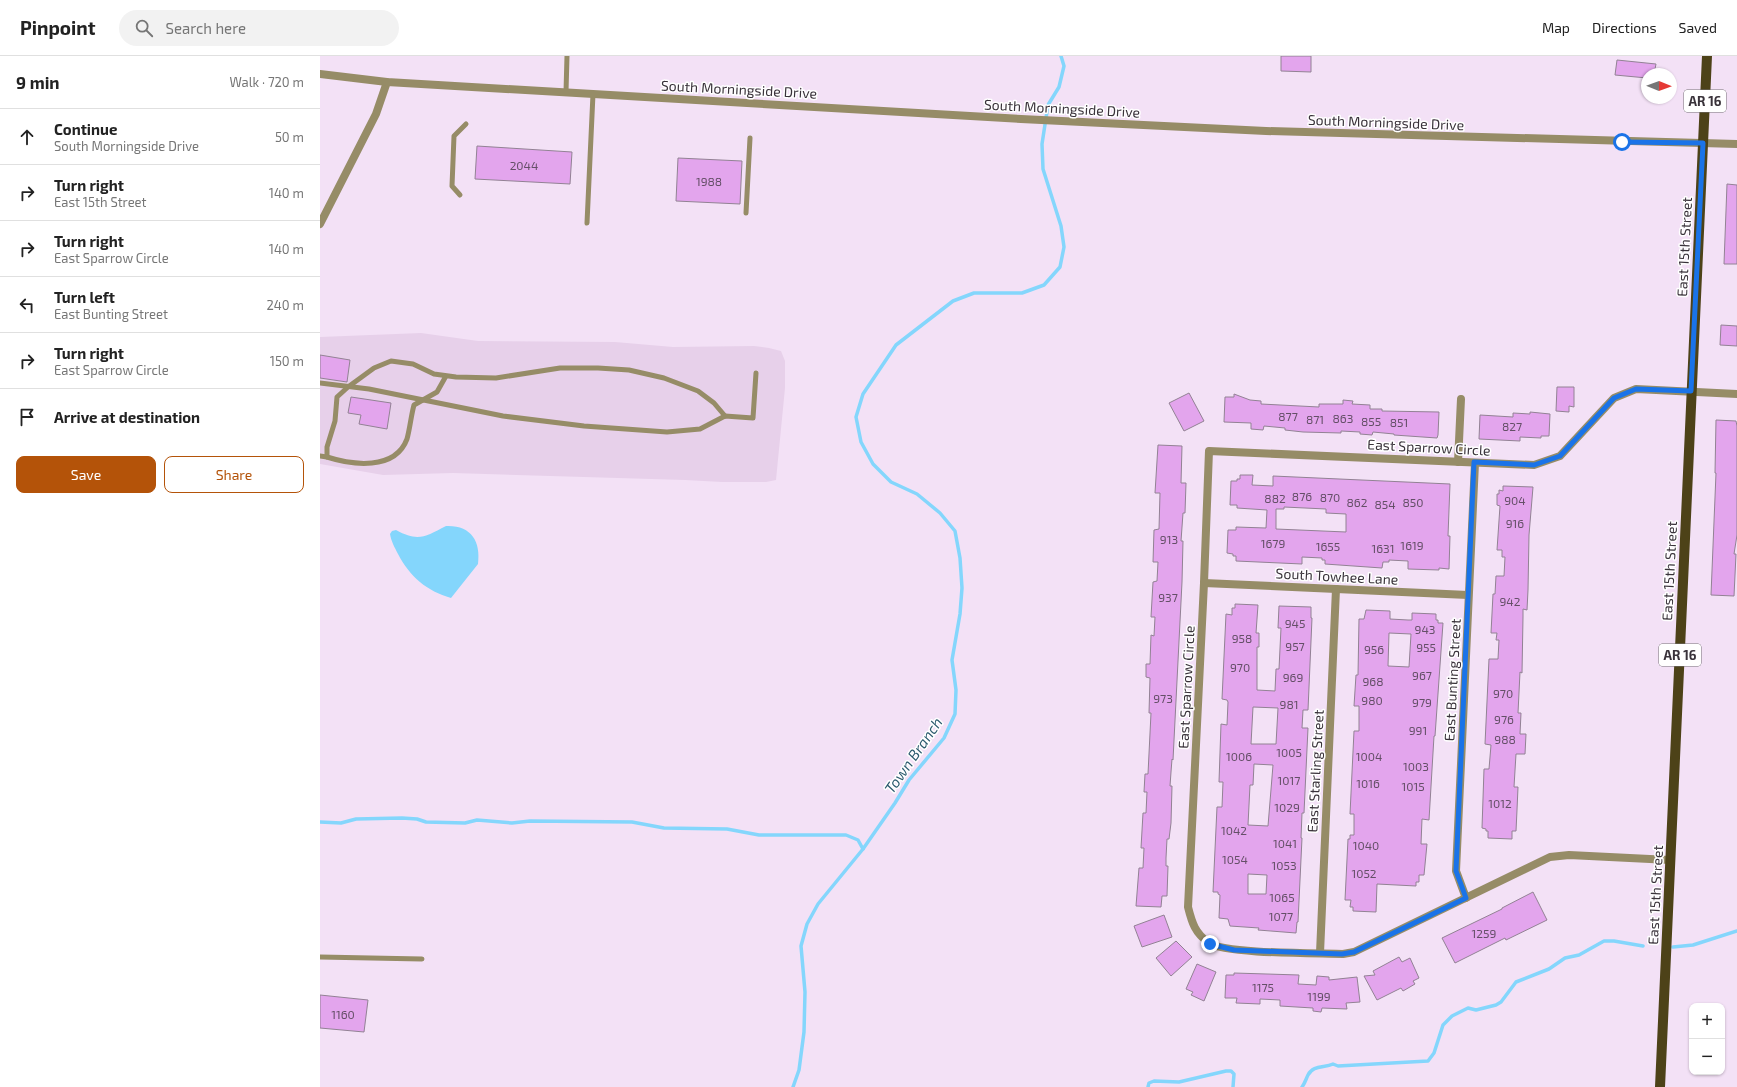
<!DOCTYPE html>
<html lang="en">
<head>
<meta charset="utf-8">
<style>
  body { margin:0; font-family:"Exo 2",sans-serif; background:#f2f2f2; color:#222 }
  .controls { position:absolute; right:12px; bottom:12px; display:grid; overflow:hidden; border-radius:8px; box-shadow:0 1px 3px #0004 }
  .controls button { width:36px; height:36px; display:grid; place-items:center; padding:0; border:0; border-bottom:1px solid #e0e0e0; background:#fff; color:#222; font:20px sans-serif }
  .compass { position:absolute; left:1321px; top:12px; width:36px; height:36px; border-radius:50%; background:#fff; box-shadow:0 1px 3px #0004; rotate:91deg }
  .stop { position:absolute; width:12px; height:12px; margin:-9px; border:3px solid #1a73e8; border-radius:50%; background:#fff }
  .stop.end { background:#1a73e8; border-color:#fff; box-shadow:0 1px 4px #0008 }
  .list { margin:0; padding:0; list-style:none }
  h2 { display:flex; justify-content:space-between; align-items:center; height:52px; margin:0; padding:0 16px; font-size:17px }
  h2 small { font-size:13px; font-weight:400; color:#767676 }
  .list li { display:grid; grid-template-columns:26px 1fr auto; gap:12px; align-items:center; box-sizing:border-box; height:56px; padding:0 16px; border-top:1px solid #e0e0e0 }
  .list b { display:block; font-size:15px; white-space:nowrap }
  .list p { margin:0; font-size:13px; white-space:nowrap; color:#767676 }
  .list em { font-size:13px; font-style:normal; color:#767676 }
  .actions { display:flex; gap:8px; padding:12px 16px }
  .actions a { flex:1; padding:9px 0; border:1px solid #b45309; border-radius:8px; text-align:center; font-size:14px; color:#b45309 }
  .actions .main { background:#b45309; color:#fff }
  .icon { flex:none; width:22px; height:22px; fill:none; stroke:currentColor; stroke-width:2; stroke-linecap:round; stroke-linejoin:round }
  .map { position:relative; flex:none; width:1417px; height:1031px; overflow:hidden }
  header { display:flex; align-items:center; gap:24px; box-sizing:border-box; height:56px; padding:0 20px; background:#fff; border-bottom:1px solid #e0e0e0 }
  header strong { font-size:19px }
  nav { display:flex; gap:22px; margin-inline-start:auto; font-size:14px }
  .search { width:280px; height:36px; background:#f2f2f2; display:flex; align-items:center; gap:10px; box-sizing:border-box; padding:0 14px; border-radius:22px; color:#767676; font-size:15px }
  main { display:flex }
  aside { flex:1; background:#fff }
  .map>svg:first-child { display:block }
  .built { fill:#e7d0ea }
  .water { fill:#84d6fc }
  .lines { fill:none; stroke-linecap:round; stroke-linejoin:round }
  .stream { stroke:#84d6fc; stroke-width:3.5 }
  .building { fill:#e3a5ed; stroke:#928294; fill-rule:evenodd }
  .service { stroke:#968c67; stroke-width:5 }
  .minor { stroke:#968c67; stroke-width:8 }
  .tertiary { stroke:#968c67; stroke-width:8 }
  .primary { stroke:#4d4218; stroke-width:10 }
  .route { stroke:#1a73e8; stroke-width:5 }
  .labels { text-anchor:middle; dominant-baseline:central; stroke-width:3; stroke-linejoin:round; paint-order:stroke }
  .number-label { font-size:12px; fill:#644f67 }
  .shield { fill:#fff; stroke:#747075; stroke-width:1 }
  .shield-label { font-size:13px; font-weight:bold; fill:#39323a }
  .street-label { font-size:14px; fill:#39323a; stroke:#fff }
  .water-label { font-size:15px; font-style:italic; fill:#2d5b6f; stroke:#fff }
</style>
</head>
<body>
<header>
<strong>Pinpoint</strong>
<div class="search"><svg class="icon" aria-label="search" viewBox="0 0 24 24"><circle cx="10" cy="10" r="6"/><path d="M15 15l6 6"/></svg>Search here</div>
<nav><a>Map</a><a>Directions</a><a>Saved</a></nav>
</header>
<main>
<aside>
<h2>9 min<small>Walk · 720 m</small></h2>
<ul class="list">
<li><svg class="icon" aria-label="ahead" viewBox="0 0 24 24"><path d="M12 20V5M6 11l6-6 6 6"/></svg><div><b>Continue</b><p>South Morningside Drive</p></div><em>50 m</em></li>
<li><svg class="icon" aria-label="right" viewBox="0 0 24 24"><path d="M7 20v-9h11M14 6l5 5-5 5"/></svg><div><b>Turn right</b><p>East 15th Street</p></div><em>140 m</em></li>
<li><svg class="icon" aria-label="right" viewBox="0 0 24 24"><path d="M7 20v-9h11M14 6l5 5-5 5"/></svg><div><b>Turn right</b><p>East Sparrow Circle</p></div><em>140 m</em></li>
<li><svg class="icon" aria-label="left" viewBox="0 0 24 24"><path d="M17 20v-9H6M10 6l-5 5 5 5"/></svg><div><b>Turn left</b><p>East Bunting Street</p></div><em>240 m</em></li>
<li><svg class="icon" aria-label="right" viewBox="0 0 24 24"><path d="M7 20v-9h11M14 6l5 5-5 5"/></svg><div><b>Turn right</b><p>East Sparrow Circle</p></div><em>150 m</em></li>
<li><svg class="icon" aria-label="arrive" viewBox="0 0 24 24"><path d="M6 21V4h12l-3 4 3 4H6"/></svg><div><b>Arrive at destination</b></div></li>
</ul>
<div class="actions"><a class="main">Save</a><a>Share</a></div>
</aside>
<div class="map">
<svg width="1417" height="1031" viewBox="0 0 1417 1031">
  <rect width="100%" height="100%" fill="#f3e1f6"/>
  <polygon class="built" points="101,277 158,285 295,286 353,291 434,290 449,292 461,295 465,305 465,332 456,424 446,426 402,426 365,424 133,417 63,419 0,408 0,281"/>
  <path class="water" d="M126,470C151,469 161,485 158,508L131,542C107,535 90,521 78,498C75,492 71,485 70,478L72,475L76,474C98,486 105,481 126,470Z"/>
  <g class="lines">
    <g class="stream">
      <polyline points="0,766 21,767 36,763 82,762 97,763 106,766 145,767 157,764 192,767 210,765 312,766 344,772 407,773 439,779 526,779 538,784 543,793"/>
      <polyline points="1353,891 1373,889 1417,875"/>
      <polyline points="473,1031 479,1014 484,976 485,936 481,890 487,868 498,848 543,793 575,747 589,724 624,682 635,658 636,634 632,604 640,558 642,532 640,502 635,475 620,457 597,438 571,426 553,408 541,386 536,361 543,338 576,289 633,245 654,237 702,237 724,229 740,211 744,191 741,170 723,113 722,88 728,49 739,31 744,10 741,0"/>
      <polyline points="828,1031 829,1027 834,1025 859,1026 906,1015 911,1015 914,1018 913,1031"/>
      <path d="M982,1031C985,1027 986,1023 988,1019C993,1009 1004,1012 1013,1008L1018,1010L1108,1005L1114,997L1123,969L1132,960L1148,952L1156,954L1176,949L1181,946L1196,926L1229,913L1245,902L1259,899L1284,885H1294L1323,890"/>
    </g>
  </g>
  <g class="building">
    <polygon points="961,0 991,0 991,16 961,15"/>
    <polygon points="1297,4 1336,8 1334,18 1327,18 1327,22 1295,19"/>
    <polygon points="157,90 252,96 250,128 155,123"/>
    <polygon points="358,102 422,105 420,148 356,145"/>
    <polygon points="1407,128 1417,129 1417,208 1404,208"/>
    <polygon points="1401,269 1417,270 1417,290 1400,289"/>
    <polygon points="0,299 30,304 27,326 0,322"/>
    <polygon points="1237,331 1254,331 1254,351 1249,350 1249,356 1236,355"/>
    <polygon points="869,337 884,365 864,375 849,347"/>
    <polygon points="914,338 930,344 941,345 941,348 999,351 999,348 1023,348 1023,344 1033,345 1032,348 1050,349 1050,353 1062,353 1062,355 1119,356 1118,379 1117,382 1074,379 1074,378 1053,376 1052,379 1040,378 1040,376 1021,375 1021,377 983,376 965,374 965,372 944,370 943,374 931,373 931,367 904,366 905,341 914,341"/>
    <polygon points="31,341 71,347 67,373 39,368 41,359 28,357"/>
    <polygon points="1210,356 1230,358 1229,380 1221,380 1221,382 1200,381 1200,385 1159,383 1160,359 1193,361 1193,357 1210,358"/>
    <polygon points="1396,364 1416,365 1417,370 1417,479 1414,498 1416,498 1414,540 1391,539 1396,417 1395,417"/>
    <polygon points="838,389 862,390 861,427 866,427 865,457 863,457 861,485 863,485 862,526 853,704 852,703 851,716 850,730 852,730 851,767 849,783 847,783 846,802 846,810 848,810 847,840 842,840 841,851 816,850 819,812 823,812 824,792 821,792 823,757 826,757 827,736 824,736 825,718 828,718 831,657 829,657 830,622 826,621 826,608 830,608 831,579 834,580 835,561 831,561 833,526 837,525 838,506 833,506 834,474 839,473 840,437 835,437"/>
    <path d="M920,419H933L932,429L953,430V420L1130,428L1128,480H1130L1129,513L1119,512V514L1088,513V505L1069,504V506H1063L1062,512L1005,508V504H1002V502L982,501V508L916,505V500H913V498L907,497L908,474H916V471L946,472L947,454L917,452V449H910L911,425H917V423H920ZM964,451L1006,453V457L1026,458V476L956,473V453H964Z"/>
    <polygon points="1183,430 1213,431 1209,479 1208,534 1207,554 1203,553 1203,561 1202,617 1200,616 1198,657 1201,657 1200,678 1206,678 1205,698 1196,698 1194,731 1198,731 1197,754 1196,775 1192,775 1192,783 1168,782 1168,775 1166,775 1166,773 1162,772 1164,713 1169,713 1171,689 1165,688 1169,603 1178,603 1179,584 1176,584 1177,577 1171,577 1173,538 1175,538 1176,520 1184,520 1185,501 1182,501 1182,494 1177,494 1180,450 1177,449 1177,438 1179,438 1179,434 1183,435"/>
    <path d="M915,548L938,549L936,577H939V591H937V634L955,635L956,613H959L961,572H958L959,550L991,551V562H992L988,654H983L982,672H988L984,757H982L981,782H982L978,866H977L976,877L938,874L939,872L910,870L908,863L899,862L900,839L898,838V836H893L897,751H902L903,726H899L901,668L907,669L908,646L907,644L902,643L906,558L912,559V552H915ZM933,651L958,652L956,688H931ZM934,708L953,709L948,770L928,769L930,729H933ZM928,818L947,819L946,838H928Z"/>
    <path d="M1046,554L1070,555V563L1088,564H1092V557L1116,558V564H1118V567H1123L1115,680H1114L1109,764L1102,763L1101,788H1107L1104,819H1099V826H1096V830L1057,828L1056,856L1033,855V851H1030L1031,844H1025L1028,783H1030V779H1034V758H1030L1034,675H1039V650H1034L1036,619H1038L1039,563H1044ZM1069,577L1091,578L1089,611L1068,610Z"/>
    <polygon points="1213,836 1227,864 1186,884 1185,882 1135,907 1122,882 1182,853 1182,852"/>
    <polygon points="844,859 852,881 822,891 814,870"/>
    <polygon points="856,885 872,901 851,920 836,902"/>
    <polygon points="1079,901 1082,906 1090,902 1099,922 1093,925 1095,928 1083,935 1081,932 1057,944 1044,920 1055,919 1053,915"/>
    <polygon points="877,908 896,916 884,945 871,939 873,936 866,933"/>
    <polygon points="914,917 979,919 978,928 996,929 997,920 1009,921 1009,924 1037,921 1040,946 1026,947 1027,953 1002,952 1001,956 993,955 993,952 960,950 960,944 940,943 940,948 916,947 917,942 905,942 906,919 914,919"/>
    <polygon points="0,939 48,944 44,976 0,972"/>
  </g>
  <g class="lines">
    <g class="service">
      <polyline points="246,36 247,0"/>
      <polyline points="140,139 132,130 134,80 146,68"/>
      <polyline points="426,157 430,82"/>
      <polyline points="267,167 273,38"/>
      <path d="M126,320L117,336L94,349C91,360 90,372 87,383C75,415 32,409 7,401V391L15,365L17,341L28,331L54,312L71,305L93,308L114,318L136,321L176,322L240,312H278L309,314L344,322L378,335L394,347L405,360"/>
      <polyline points="0,327 49,333 183,360 264,370 347,376 380,373 405,360 433,362 436,317"/>
      <polyline points="0,400 7,401"/>
      <polyline points="0,901 102,903"/>
    </g>
    <g class="minor">
      <polyline points="0,168 56,58 67,26"/>
      <polyline points="1138,406 1141,343"/>
      <polyline points="884,527 1148,539"/>
      <path d="M1350,804L1249,799L1230,801L1034,896L1023,898C998,897 905,898 889,887C875,877 872,867 868,851L884,527L889,395L1214,409L1240,400L1294,342L1316,333L1417,338"/>
      <polyline points="1146,842 1136,815 1155,407"/>
      <polyline points="1000,897 1016,533"/>
    </g>
    <polyline class="tertiary" points="0,18 67,26 701,63 946,75 1417,88"/>
    <polyline class="primary" points="1340,1031 1387,0"/>
  </g>
  <g class="lines">
    <polyline class="route" points="890,888 914,894 1022,898 1034,896 1146,842 1136,815 1154,406 1214,409 1240,400 1294,342 1316,333 1371,335 1383,87 1302,86"/>
  </g>
  <g class="labels">
    <g class="number-label">
      <text x="204" y="109">2044</text>
      <text x="389" y="125">1988</text>
      <text x="968" y="360">877</text>
      <text x="1023" y="362">863</text>
      <text x="995" y="363">871</text>
      <text x="1051" y="365">855</text>
      <text x="1079" y="366">851</text>
      <text x="1192" y="370">827</text>
      <text x="982" y="440">876</text>
      <text x="1010" y="441">870</text>
      <text x="955" y="442">882</text>
      <text x="1195" y="444">904</text>
      <text x="1037" y="446">862</text>
      <text x="1093" y="446">850</text>
      <text x="1065" y="448">854</text>
      <text x="1195" y="467">916</text>
      <text x="849" y="483">913</text>
      <text x="953" y="487">1679</text>
      <text x="1092" y="489">1619</text>
      <text x="1008" y="490">1655</text>
      <text x="1063" y="492">1631</text>
      <text x="848" y="541">937</text>
      <text x="1190" y="545">942</text>
      <text x="975" y="567">945</text>
      <text x="1105" y="573">943</text>
      <text x="922" y="582">958</text>
      <text x="975" y="590">957</text>
      <text x="1106" y="591">955</text>
      <text x="1054" y="593">956</text>
      <text x="920" y="611">970</text>
      <text x="1102" y="619">967</text>
      <text x="973" y="621">969</text>
      <text x="1053" y="625">968</text>
      <text x="1183" y="637">970</text>
      <text x="843" y="642">973</text>
      <text x="1052" y="644">980</text>
      <text x="1102" y="646">979</text>
      <text x="969" y="648">981</text>
      <text x="1184" y="663">976</text>
      <text x="1098" y="674">991</text>
      <text x="1185" y="683">988</text>
      <text x="969" y="696">1005</text>
      <text x="919" y="700">1006</text>
      <text x="1049" y="700">1004</text>
      <text x="1096" y="710">1003</text>
      <text x="969" y="724">1017</text>
      <text x="1048" y="727">1016</text>
      <text x="1093" y="730">1015</text>
      <text x="1180" y="747">1012</text>
      <text x="967" y="751">1029</text>
      <text x="914" y="774">1042</text>
      <text x="965" y="787">1041</text>
      <text x="1046" y="789">1040</text>
      <text x="915" y="803">1054</text>
      <text x="964" y="809">1053</text>
      <text x="1044" y="817">1052</text>
      <text x="962" y="841">1065</text>
      <text x="961" y="860">1077</text>
      <text x="1164" y="877">1259</text>
      <text x="943" y="931">1175</text>
      <text x="999" y="940">1199</text>
      <text x="23" y="958">1160</text>
    </g>
    <g class="shield">
      <rect x="1364" y="34" width="42" height="22" rx="3"/>
      <rect x="1339" y="588" width="42" height="22" rx="3"/>
    </g>
    <g class="shield-label">
      <text x="1385" y="45">AR 16</text>
      <text x="1360" y="599">AR 16</text>
    </g>
    <g class="street-label">
      <text transform="translate(419 33) rotate(3)">South Morningside Drive</text>
      <text transform="translate(742 52) rotate(3)">South Morningside Drive</text>
      <text transform="translate(1066 66) rotate(2)">South Morningside Drive</text>
      <text transform="translate(1364 191) rotate(-87)">East 15th Street</text>
      <text transform="translate(1109 391) rotate(3)">East Sparrow Circle</text>
      <text transform="translate(1349 515) rotate(-87)">East 15th Street</text>
      <text transform="translate(1017 520) rotate(3)">South Towhee Lane</text>
      <text transform="translate(1132 624) rotate(-87)">East Bunting Street</text>
      <text transform="translate(866 631) rotate(-87)">East Sparrow Circle</text>
      <text transform="translate(995 715) rotate(-87)">East Starling Street</text>
      <text transform="translate(1335 839) rotate(-87)">East 15th Street</text>
    </g>
    <g class="water-label">
      <text transform="translate(593 699) rotate(-55)">Town Branch</text>
    </g>
  </g>
</svg>
<div class="controls">
<button>+</button>
<button>−</button>
</div>
<svg class="compass" viewBox="-18 -18 36 36"><path d="M0-13l5 13h-10z" fill="#e53935"/><path d="M0 13l5-13h-10z" fill="#767676"/></svg>
<div class="stop" style="left:1302px;top:86px"></div>
<div class="stop end" style="left:890px;top:888px"></div>
</div>
</main>
</body>
</html>
